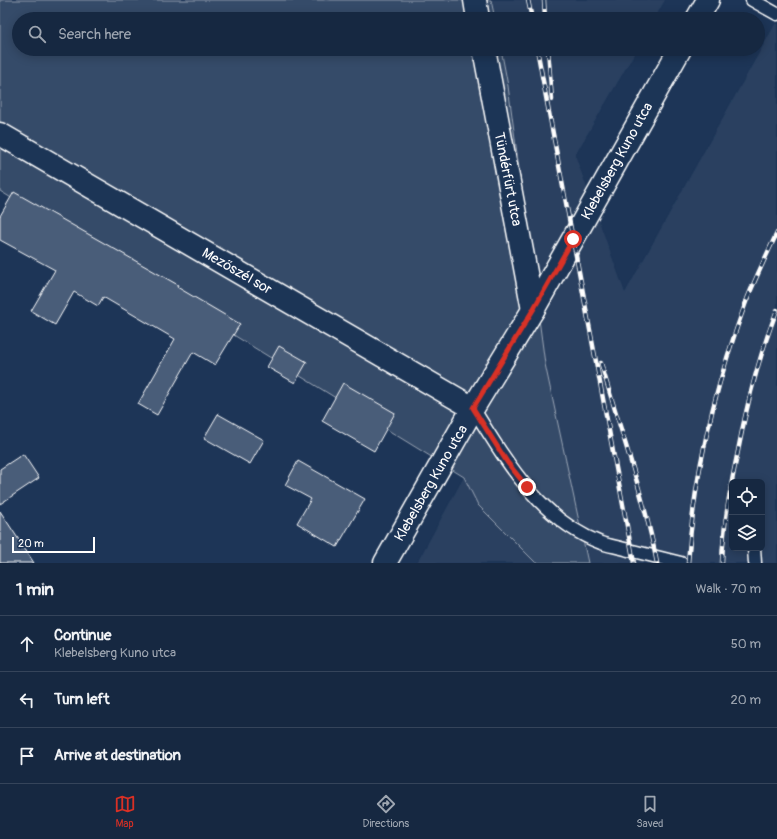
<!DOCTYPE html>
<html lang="en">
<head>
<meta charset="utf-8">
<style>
  body { margin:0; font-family:Pangolin,sans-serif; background:#23344c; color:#f1f3f6 }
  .controls { position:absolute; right:12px; bottom:12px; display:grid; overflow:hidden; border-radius:6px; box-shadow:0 2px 10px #0003 }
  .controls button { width:36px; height:36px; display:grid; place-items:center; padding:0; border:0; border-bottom:1px solid #35445a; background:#162841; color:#f1f3f6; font:20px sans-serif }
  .scale { position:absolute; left:12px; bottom:10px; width:83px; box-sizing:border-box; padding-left:4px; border:2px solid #fff; border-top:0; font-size:11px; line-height:14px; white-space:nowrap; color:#fff; -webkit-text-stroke:3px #1d3557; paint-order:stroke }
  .stop { position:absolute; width:12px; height:12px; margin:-9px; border:3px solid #d93025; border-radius:50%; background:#fff }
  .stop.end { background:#d93025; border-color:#fff; box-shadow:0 1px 4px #0008 }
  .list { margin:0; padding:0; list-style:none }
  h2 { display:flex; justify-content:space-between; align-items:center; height:52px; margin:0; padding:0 16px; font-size:17px }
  h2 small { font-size:13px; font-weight:400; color:#9ea6b1 }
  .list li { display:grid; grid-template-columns:26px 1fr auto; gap:12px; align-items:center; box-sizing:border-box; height:56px; padding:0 16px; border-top:1px solid #35445a }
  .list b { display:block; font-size:15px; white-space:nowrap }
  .list p { margin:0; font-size:13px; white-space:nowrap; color:#9ea6b1 }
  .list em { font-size:13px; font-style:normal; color:#9ea6b1 }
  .icon { flex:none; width:22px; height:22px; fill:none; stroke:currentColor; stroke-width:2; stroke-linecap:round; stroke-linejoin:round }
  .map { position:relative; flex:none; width:777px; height:563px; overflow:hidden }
  .search { position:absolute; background:#162841; box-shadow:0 2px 10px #0003; left:12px; right:12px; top:12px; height:44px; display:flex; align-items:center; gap:10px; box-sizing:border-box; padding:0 14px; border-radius:22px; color:#9ea6b1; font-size:15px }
  .sheet { height:220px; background:#162841 }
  nav { display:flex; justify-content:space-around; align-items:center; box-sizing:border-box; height:56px; border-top:1px solid #35445a; background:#162841; font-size:11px; color:#9ea6b1 }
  nav a { display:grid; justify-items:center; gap:2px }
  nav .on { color:#d93025 }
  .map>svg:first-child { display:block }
  .built { fill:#2a4161; fill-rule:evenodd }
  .green { fill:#364b69; stroke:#9aa5b4 }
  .building { fill:#4a5d79; stroke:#fff }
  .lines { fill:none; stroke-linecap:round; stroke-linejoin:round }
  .lane-casing { stroke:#fff; stroke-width:15 }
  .street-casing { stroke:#fff; stroke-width:25 }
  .secondary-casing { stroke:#fff; stroke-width:25 }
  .lane { stroke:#1d3557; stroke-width:12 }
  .street { stroke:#1d3557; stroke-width:22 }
  .secondary { stroke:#1d3557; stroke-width:22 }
  .rail-casing { stroke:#fff; stroke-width:4.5 }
  .rail { stroke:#1d3557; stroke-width:3; stroke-dasharray:9; stroke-linecap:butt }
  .route { stroke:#d93025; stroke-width:5 }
  .labels { text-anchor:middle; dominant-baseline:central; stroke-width:4; stroke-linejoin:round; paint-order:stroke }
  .street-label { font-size:14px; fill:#fff; stroke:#1d3557 }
</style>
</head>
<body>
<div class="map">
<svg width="777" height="563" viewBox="0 0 777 563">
  <rect width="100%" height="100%" fill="#1d3557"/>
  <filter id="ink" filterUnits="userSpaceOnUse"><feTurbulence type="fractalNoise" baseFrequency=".025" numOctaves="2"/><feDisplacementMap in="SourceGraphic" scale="8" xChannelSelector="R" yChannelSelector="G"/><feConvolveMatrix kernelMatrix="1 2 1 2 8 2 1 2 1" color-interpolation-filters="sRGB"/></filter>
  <g filter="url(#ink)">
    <g class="built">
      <polygon points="491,0 665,0 654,19 495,19"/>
      <path d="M777,21V563H588L545,364L508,86L501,49H637L575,155L625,293ZM732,482H762V548H732Z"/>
      <polygon points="464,477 478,505 536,563 417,563"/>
    </g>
    <polygon class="green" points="0,0 491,0 495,19 19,19 19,49 501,49 508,86 545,364 588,563 536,563 478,505 464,477 0,191"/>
    <g class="building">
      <polygon points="14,192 178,285 177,287 240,324 215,365 193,352 157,415 138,404 175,339 103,297 98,306 74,292 55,325 31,311 55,270 0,240 0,216"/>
      <polygon points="279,346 307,362 295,383 267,367"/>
      <polygon points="343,383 395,413 374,451 322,421"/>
      <polygon points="218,414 264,440 250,464 204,438"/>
      <polygon points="23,454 39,478 0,504 0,469"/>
      <polygon points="298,461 365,499 337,547 297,523 311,499 285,485"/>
      <polygon points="0,511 34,563 0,563"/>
    </g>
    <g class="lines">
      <g class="lane-casing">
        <g id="lane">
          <polyline points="752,0 777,14"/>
          <path d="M473,408C506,461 540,520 601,543C610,546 619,547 628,550C646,554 664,559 681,563"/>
          <polyline points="754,548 755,563"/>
        </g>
      </g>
      <g class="street-casing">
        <g id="street">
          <polyline points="475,0 478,19"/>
          <polyline points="484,49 533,310"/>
          <polyline points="0,134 473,408"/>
        </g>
      </g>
      <g class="secondary-casing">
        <g id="secondary">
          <polyline points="697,19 708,0"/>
          <polyline points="385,563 473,408 533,310 680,49"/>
        </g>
      </g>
      <use href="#lane" class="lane"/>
      <use href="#street" class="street"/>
      <use href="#secondary" class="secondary"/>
      <g class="rail-casing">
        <g id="rail">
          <polyline points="528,0 532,19"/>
          <polyline points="544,0 545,19"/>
          <polyline points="537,49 634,563"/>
          <polyline points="548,49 552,100"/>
          <path d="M601,363C620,430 644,495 657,563"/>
          <path d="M688,563C694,474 715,386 746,302C755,279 766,256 777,233"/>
          <path d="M722,563C723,526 730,488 738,451C747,403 759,356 777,310"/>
        </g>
      </g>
      <use href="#rail" class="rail"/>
    </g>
  </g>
  <g class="lines" filter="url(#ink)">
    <polyline class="route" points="527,487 507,462 473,408 533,310 573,239"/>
  </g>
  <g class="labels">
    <g class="street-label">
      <text transform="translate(617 161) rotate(-61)">Klebelsberg Kuno utca</text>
      <text transform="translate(508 179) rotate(79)">Tündérfürt utca</text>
      <text transform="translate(237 271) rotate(30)">Mezőszél sor</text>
      <text transform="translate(431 483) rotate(-60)">Klebelsberg Kuno utca</text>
    </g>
  </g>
</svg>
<div class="controls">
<button><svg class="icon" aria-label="locate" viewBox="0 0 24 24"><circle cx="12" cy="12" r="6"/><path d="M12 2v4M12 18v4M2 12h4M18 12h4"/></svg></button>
<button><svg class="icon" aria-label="layers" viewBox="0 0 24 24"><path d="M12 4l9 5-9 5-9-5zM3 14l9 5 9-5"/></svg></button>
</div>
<div class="scale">20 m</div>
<div class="stop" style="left:573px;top:239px"></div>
<div class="stop end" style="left:527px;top:487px"></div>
<div class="search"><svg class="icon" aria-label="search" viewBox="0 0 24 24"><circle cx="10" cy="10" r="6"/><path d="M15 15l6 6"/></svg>Search here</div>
</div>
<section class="sheet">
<h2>1 min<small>Walk · 70 m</small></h2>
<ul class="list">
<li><svg class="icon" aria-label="ahead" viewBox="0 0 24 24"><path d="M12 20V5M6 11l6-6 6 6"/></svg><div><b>Continue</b><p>Klebelsberg Kuno utca</p></div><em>50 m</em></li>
<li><svg class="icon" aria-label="left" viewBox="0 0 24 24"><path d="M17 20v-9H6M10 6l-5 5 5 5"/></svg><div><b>Turn left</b></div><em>20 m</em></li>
<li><svg class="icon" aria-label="arrive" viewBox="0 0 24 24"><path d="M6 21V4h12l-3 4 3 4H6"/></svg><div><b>Arrive at destination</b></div></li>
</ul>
</section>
<nav>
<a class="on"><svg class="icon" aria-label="map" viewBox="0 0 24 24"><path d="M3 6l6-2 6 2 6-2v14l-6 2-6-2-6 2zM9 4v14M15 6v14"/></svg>Map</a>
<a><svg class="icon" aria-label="directions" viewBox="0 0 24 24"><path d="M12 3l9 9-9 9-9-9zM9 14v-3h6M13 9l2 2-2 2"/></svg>Directions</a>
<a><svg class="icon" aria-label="saved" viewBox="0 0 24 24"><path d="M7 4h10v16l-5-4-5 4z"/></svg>Saved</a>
</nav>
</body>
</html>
